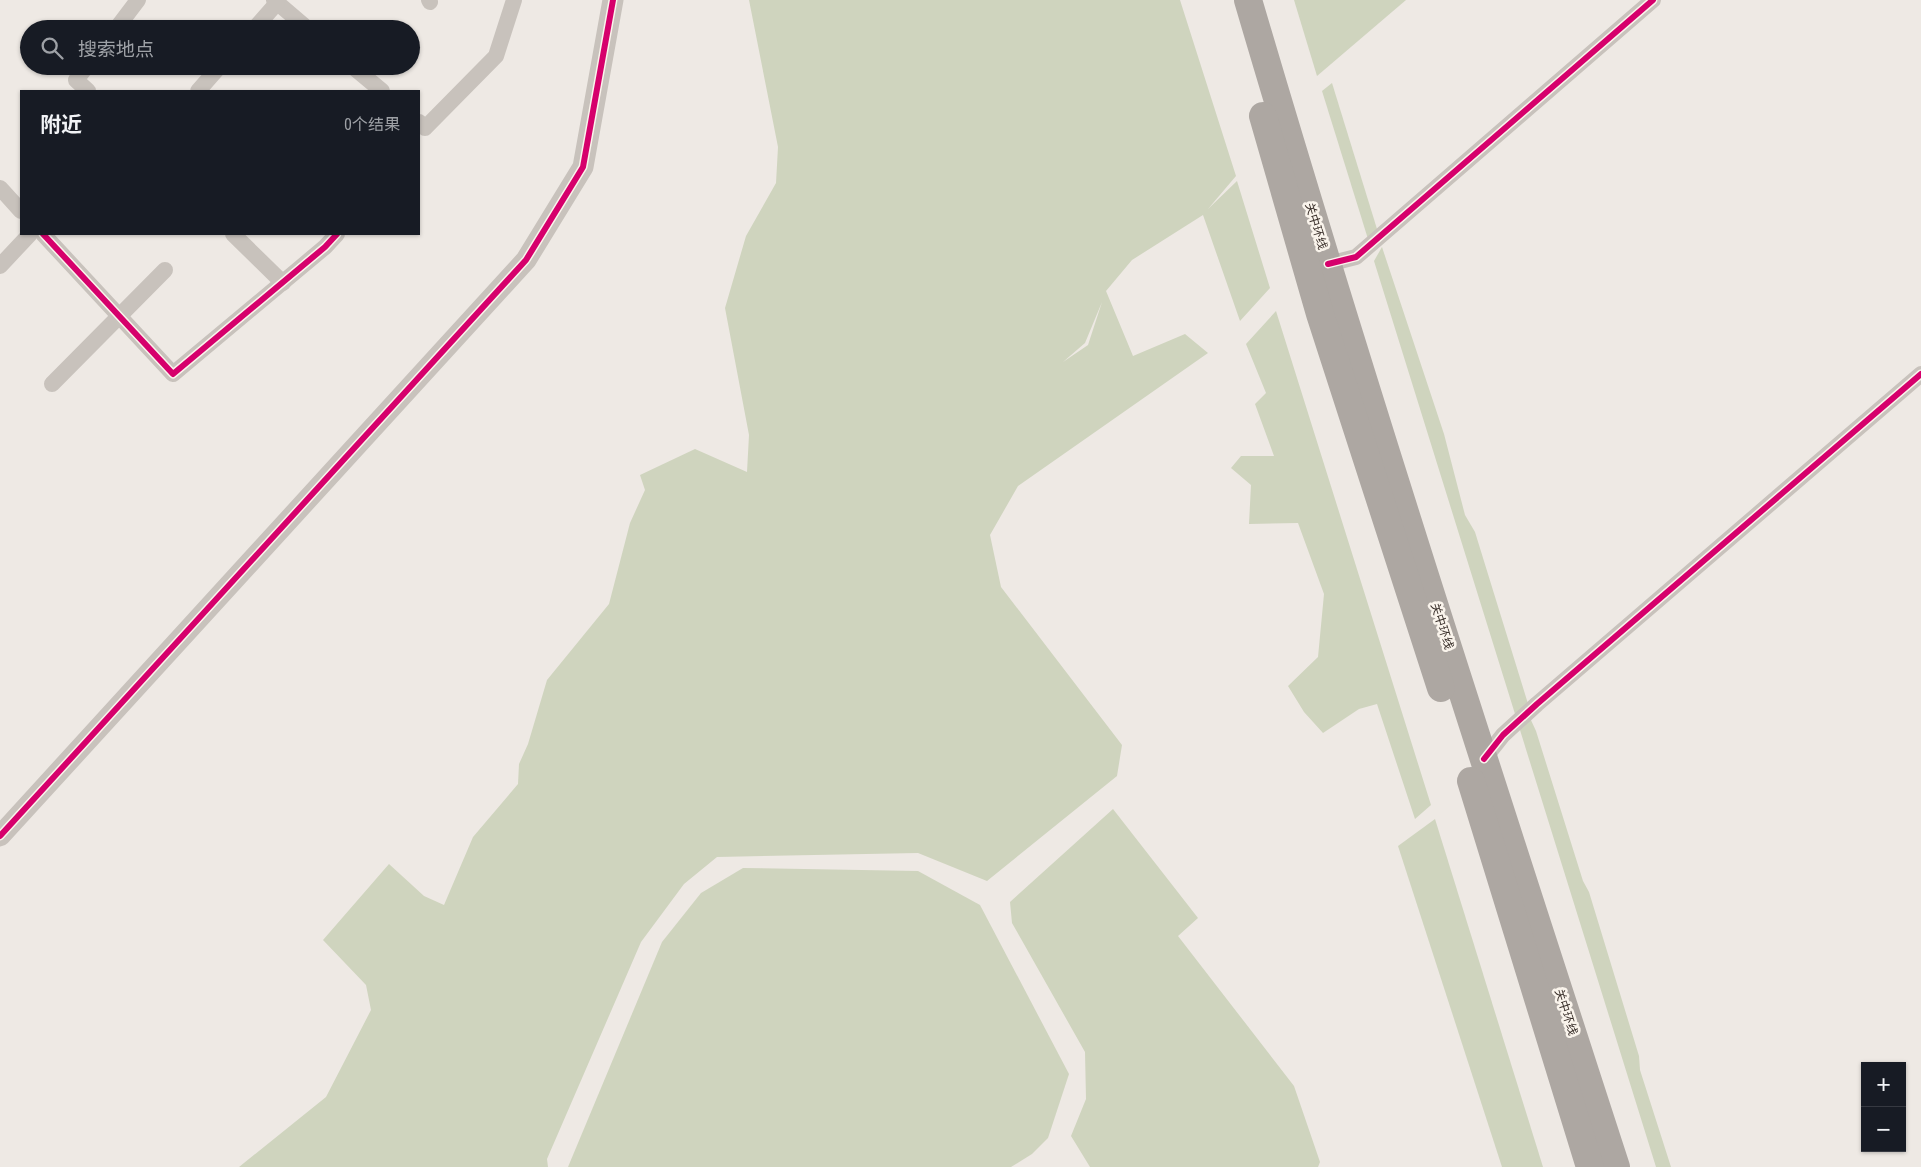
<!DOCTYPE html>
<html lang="zh">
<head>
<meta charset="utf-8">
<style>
  body { margin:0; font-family:"Roboto Condensed","Noto Sans SC",sans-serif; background:#20242c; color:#f1f3f6 }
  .controls { position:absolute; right:15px; bottom:15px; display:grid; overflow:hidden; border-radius:0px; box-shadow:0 1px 4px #0004 }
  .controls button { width:45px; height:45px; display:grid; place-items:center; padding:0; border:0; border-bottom:1px solid #363941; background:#171b24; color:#f1f3f6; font:25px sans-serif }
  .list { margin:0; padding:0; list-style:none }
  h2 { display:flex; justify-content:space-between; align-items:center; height:65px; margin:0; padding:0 20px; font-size:21px }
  h2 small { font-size:16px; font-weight:400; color:#9ea1a6 }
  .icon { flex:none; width:28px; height:28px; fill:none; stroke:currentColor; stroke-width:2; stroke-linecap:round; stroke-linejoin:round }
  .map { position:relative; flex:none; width:1921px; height:1167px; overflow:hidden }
  .search { position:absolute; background:#171b24; box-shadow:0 1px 4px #0004; left:20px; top:20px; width:400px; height:55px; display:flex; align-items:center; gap:12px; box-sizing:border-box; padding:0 18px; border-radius:28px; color:#9ea1a6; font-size:19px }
  .panel { position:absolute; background:#171b24; box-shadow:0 1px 4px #0004; left:20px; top:90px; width:400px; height:145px; border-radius:0px }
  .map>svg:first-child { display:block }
  .green { fill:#cfd4be; fill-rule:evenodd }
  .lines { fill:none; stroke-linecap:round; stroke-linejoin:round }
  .minor { stroke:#c8c2bc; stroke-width:16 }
  .tertiary { stroke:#c8c2bc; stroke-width:21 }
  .trunk { stroke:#ada7a2; stroke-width:28 }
  .cycleway-casing { stroke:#faf4ec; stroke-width:9 }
  .cycleway { stroke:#d6006c; stroke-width:6 }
  .labels { text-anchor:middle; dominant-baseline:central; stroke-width:5; stroke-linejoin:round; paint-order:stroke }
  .street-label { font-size:12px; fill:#392f2a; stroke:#faf4ec }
</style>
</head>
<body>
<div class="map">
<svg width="1921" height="1167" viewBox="0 0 1921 1167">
  <rect width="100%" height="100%" fill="#eee9e4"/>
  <g class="green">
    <path d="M749,0H1180L1236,176L1208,209L1237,181L1270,288L1240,321L1203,215L1132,260L1106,291L1133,356L1185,334L1208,353L1018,486L990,535L1001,587L1122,745L1117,776L987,881L918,853L717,857L684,884L641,942L547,1159L548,1167H239L326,1097L371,1010L366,985L323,940L389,864L424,896L444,905L473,837L518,784L519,764L528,744L547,680L609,604L630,523L645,490L640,475L695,449L747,472L749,435L725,308L746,236L776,183L778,147ZM1102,302L1088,345L1063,362L1085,343Z"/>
    <polygon points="1294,0 1406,0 1317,76"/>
    <polygon points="1332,83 1377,229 1368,239 1322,91"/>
    <polygon points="1382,247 1444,434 1465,515 1475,532 1529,707 1530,718 1536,731 1583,881 1589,892 1639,1056 1640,1070 1671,1167 1656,1167 1374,261"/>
    <polygon points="1276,311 1431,805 1415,819 1377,704 1359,709 1323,733 1304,712 1288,686 1318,657 1324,594 1298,523 1249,524 1251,485 1231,468 1241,456 1274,456 1255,404 1266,393 1246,344"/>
    <polygon points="1113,809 1198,918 1178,936 1294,1086 1320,1162 1318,1167 1090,1167 1071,1136 1086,1099 1085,1052 1012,923 1010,902"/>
    <polygon points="1435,819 1543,1167 1502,1167 1398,846"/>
    <polygon points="743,868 918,871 980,905 1069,1074 1048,1138 1032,1154 1011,1167 568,1167 662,942 701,893"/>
  </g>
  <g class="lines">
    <g class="minor">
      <polyline points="274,0 308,29"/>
      <polyline points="429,0 430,2"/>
      <polyline points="116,29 138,0"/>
      <polyline points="254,29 277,3"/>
      <polyline points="87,66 76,80 88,91"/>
      <polyline points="352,66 382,91"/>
      <polyline points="198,91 220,66"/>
      <polyline points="419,122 425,128 496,56 514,0"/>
      <polyline points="0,188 21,211"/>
      <polyline points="43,234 173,374 325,247 337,234"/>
      <polyline points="233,234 283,283"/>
      <polyline points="1328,264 1356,257 1653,0"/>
      <polyline points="0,266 30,234"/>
      <polyline points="52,384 165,270"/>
      <polyline points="1484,759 1503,735 1537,704 1921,374"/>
    </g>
    <polyline class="tertiary" points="0,836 526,260 583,167 613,0"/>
    <g class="trunk">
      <path d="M1248,0C1363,391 1490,779 1616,1167"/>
      <polyline points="1263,116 1320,314 1441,688"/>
      <polyline points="1471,781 1590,1167"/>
    </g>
    <g class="cycleway-casing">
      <g id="cycleway">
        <polyline points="43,234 173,374 325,247 337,234"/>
        <polyline points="1328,264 1356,257 1653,0"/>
        <polyline points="1484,759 1503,735 1537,704 1921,374"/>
        <polyline points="0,836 526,260 583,167 613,0"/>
      </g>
    </g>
    <use href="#cycleway" class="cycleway"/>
  </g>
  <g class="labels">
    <g class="street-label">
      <text transform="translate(1316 226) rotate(73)">关中环线</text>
      <text transform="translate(1442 626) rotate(72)">关中环线</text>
      <text transform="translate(1566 1012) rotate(72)">关中环线</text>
    </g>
  </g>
</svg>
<div class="controls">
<button>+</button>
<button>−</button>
</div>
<div class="search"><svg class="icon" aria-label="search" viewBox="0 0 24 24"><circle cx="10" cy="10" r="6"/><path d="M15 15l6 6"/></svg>搜索地点</div>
<section class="panel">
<h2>附近<small>0个结果</small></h2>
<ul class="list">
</ul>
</section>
</div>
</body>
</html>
